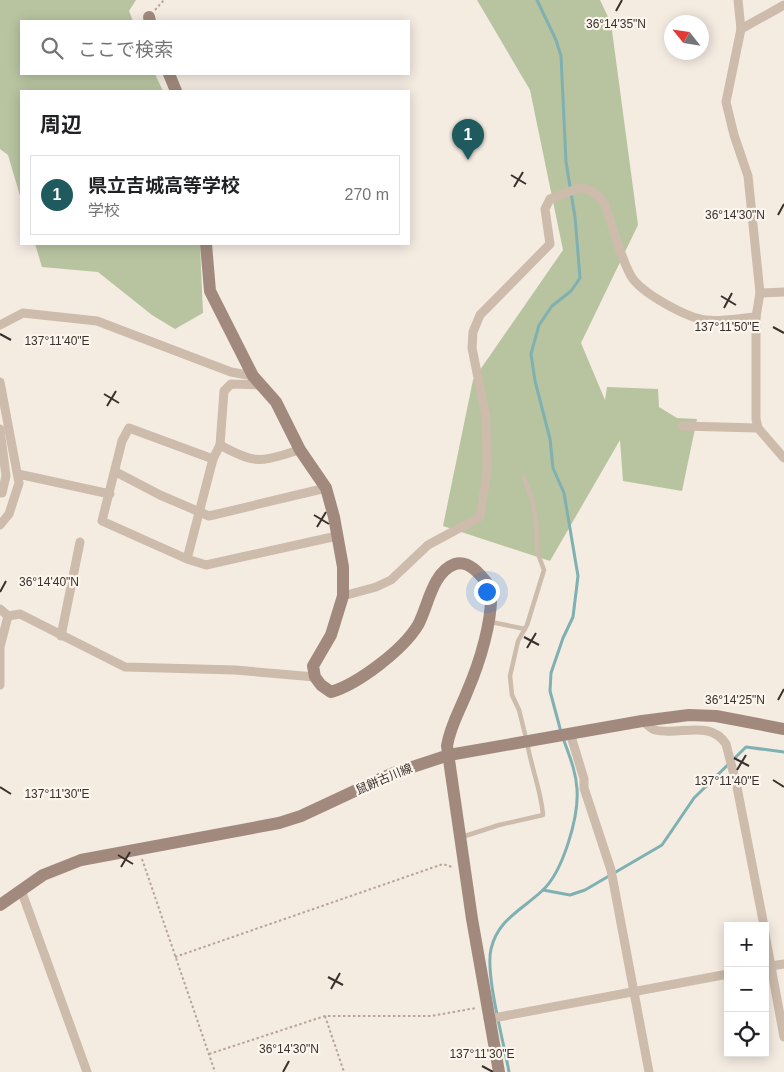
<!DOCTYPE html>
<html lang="ja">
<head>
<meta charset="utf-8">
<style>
  body { margin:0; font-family:Helvetica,"Noto Sans JP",sans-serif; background:#f2f2f2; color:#202124 }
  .controls { position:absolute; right:15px; bottom:15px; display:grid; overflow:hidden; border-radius:0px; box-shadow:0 2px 12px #0003 }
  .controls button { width:45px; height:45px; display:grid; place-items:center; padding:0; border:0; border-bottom:1px solid #e0e0e0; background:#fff; color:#202124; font:25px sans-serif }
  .compass { position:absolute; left:664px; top:15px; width:45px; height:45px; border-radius:50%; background:#fff; box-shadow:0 2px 12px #0003; rotate:300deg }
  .you { position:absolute; left:486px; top:591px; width:18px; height:18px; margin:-12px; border:4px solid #fff; border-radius:50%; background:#1a73e8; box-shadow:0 0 0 8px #1a73e833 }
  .badge { display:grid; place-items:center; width:32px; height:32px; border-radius:50%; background:#1f5a5e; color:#fff; font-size:16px; font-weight:700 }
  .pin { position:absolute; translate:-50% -41px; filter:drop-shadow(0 1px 2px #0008) }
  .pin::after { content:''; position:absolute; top:26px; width:18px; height:15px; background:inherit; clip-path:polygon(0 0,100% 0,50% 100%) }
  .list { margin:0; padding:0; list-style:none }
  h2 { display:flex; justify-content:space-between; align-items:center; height:65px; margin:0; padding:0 20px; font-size:21px }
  h2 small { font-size:16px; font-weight:400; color:#757577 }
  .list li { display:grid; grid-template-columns:32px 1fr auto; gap:15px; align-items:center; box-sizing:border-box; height:80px; margin:0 10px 10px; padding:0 10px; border:1px solid #e0e0e0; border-radius:0px }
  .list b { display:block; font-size:19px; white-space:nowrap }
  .list p { margin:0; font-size:16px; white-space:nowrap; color:#757577 }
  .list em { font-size:16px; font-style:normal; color:#757577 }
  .icon { flex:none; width:28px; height:28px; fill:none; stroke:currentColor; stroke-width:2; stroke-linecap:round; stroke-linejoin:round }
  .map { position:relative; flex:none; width:784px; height:1072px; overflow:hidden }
  .search { position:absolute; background:#fff; box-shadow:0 2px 12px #0003; left:20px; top:20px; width:390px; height:55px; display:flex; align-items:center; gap:12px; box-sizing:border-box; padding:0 18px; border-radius:0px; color:#757577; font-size:19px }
  .panel { position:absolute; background:#fff; box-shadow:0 2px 12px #0003; left:20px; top:90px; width:390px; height:155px; border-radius:0px }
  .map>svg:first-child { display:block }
  .green { fill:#b8c4a0 }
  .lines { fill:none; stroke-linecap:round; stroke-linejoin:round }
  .stream { stroke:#7fb0b2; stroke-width:3 }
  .path { stroke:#b9a596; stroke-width:2; stroke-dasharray:2.5 2.5; stroke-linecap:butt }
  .lane { stroke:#cdbbac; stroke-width:4.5 }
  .street { stroke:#cdbbac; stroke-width:9 }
  .secondary { stroke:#a18a7d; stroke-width:12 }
  .ticks { fill:none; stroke:#3b302b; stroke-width:2 }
  .labels { text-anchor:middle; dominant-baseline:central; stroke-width:4.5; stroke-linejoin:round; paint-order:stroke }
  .street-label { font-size:12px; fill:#3b302b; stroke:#fbf5ee }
  .ticks-label { font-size:12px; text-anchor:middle; fill:#3b302b; stroke:#fbf5ee; stroke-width:4.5; stroke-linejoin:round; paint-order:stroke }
</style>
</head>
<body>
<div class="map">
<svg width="784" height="1072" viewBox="0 0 784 1072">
  <rect width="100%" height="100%" fill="#f4ebe1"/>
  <g class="green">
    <polygon points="0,0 136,0 129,11 133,21 21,21 21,74 155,74 163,91 21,91 21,199 8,155 0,149"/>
    <polygon points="477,0 600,0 611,23 638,225 581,343 605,400 607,387 658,389 659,407 677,418 697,419 682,491 623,481 620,440 550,561 443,526 473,380 563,250 530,90"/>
    <polygon points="35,244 200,244 203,313 175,329 152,315 98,272 42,267"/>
  </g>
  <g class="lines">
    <g class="stream">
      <polyline points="537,0 556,40 561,56 566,162 575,217 580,278 571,291 552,306 539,325 531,354 535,381 550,439 553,468 564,493 578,576 573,617 563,638 551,673 550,691 561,732"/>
      <polyline points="543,890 570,895 585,890 662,845 694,798 746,747 784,752"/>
      <path d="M509,1072C504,1043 485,974 491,949C498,919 522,910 543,890C563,871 579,817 577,789C576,771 569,755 563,738"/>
    </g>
    <g class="path">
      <polyline points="155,10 164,0"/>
      <polyline points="142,859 215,1072"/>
      <polyline points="175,957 443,864 452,867"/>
      <polyline points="325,1016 344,1072"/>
      <polyline points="209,1054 325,1016 431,1016 476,1008"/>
    </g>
    <g class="lane">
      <polyline points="524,478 533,502 536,522 537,551 544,570 527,625 518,641 510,676 512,695 519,710 525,734"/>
      <polyline points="491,622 525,629"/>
      <path d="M462,837L499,825L543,815C541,790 531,767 527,742"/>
    </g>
    <g class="street">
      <polyline points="738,0 741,29 726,102 734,135 748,176 760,293 756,317 756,419 758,428 784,458"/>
      <polyline points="741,29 784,5"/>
      <polyline points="760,293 784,292"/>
      <polyline points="0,325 23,313 97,321 231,372 253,376"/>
      <polyline points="0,382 19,483 9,514 0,525"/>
      <polyline points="682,426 758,428"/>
      <polyline points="0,429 6,476 2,493 0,493"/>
      <path d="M220,445C258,466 260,461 300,450"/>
      <polyline points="213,459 220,445 224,391 231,384 261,385"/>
      <polyline points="116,472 160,495 209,516 326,488"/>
      <polyline points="18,474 110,494"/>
      <polyline points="187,559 213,459 129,428 122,441 102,521 187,559 206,565 337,536"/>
      <path d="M343,596L376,587L391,580L428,545L480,517L487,472L486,417L472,348L473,332L480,315L550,244L545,209L550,199L579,188C590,187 598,195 605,204C613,227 619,254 631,276C641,293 687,318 706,320C722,322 740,318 756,317"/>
      <polyline points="0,609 8,616 20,614 125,667 235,670 315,677"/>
      <polyline points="61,636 80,542"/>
      <polyline points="0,685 0,647 8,616"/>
      <path d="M642,721C646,723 651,729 655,730C679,736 710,719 726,744L737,787L764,926"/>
      <polyline points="570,733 584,779 584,788 611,870 649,1072"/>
      <polyline points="21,890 87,1072"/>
      <polyline points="765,934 784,1037"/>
      <polyline points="765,967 784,964"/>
      <polyline points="488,1019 728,974"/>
    </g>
    <g class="secondary">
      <polyline points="149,17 150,21"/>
      <polyline points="169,74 176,91"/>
      <path d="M206,244L210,291L253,376L276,402L300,450L326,488L334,517L343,567V596L331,635L313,666L315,677L321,685L331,692C358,684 403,650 418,625C428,607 432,572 455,564C470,559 483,578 491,588C493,620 480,662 467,692C460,710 450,726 447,746L472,919L499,1072"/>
      <polyline points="0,905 43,875 81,860 279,823 301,816 391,774 449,755 642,721 689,715 716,716 784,729"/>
    </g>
  </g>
  <path class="ticks" d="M616,11L622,0M511,175L526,184M514,187L523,172M778,215L784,204M721,296L736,305M724,308L732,293M773,327L784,333M0,334L11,340M104,394L119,403M107,406L116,391M314,515L329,524M317,527L326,512M0,592L6,581M524,637L539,645M527,648L536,633M778,700L784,689M734,758L749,766M737,770L746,755M773,780L784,787M0,787L11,794M118,855L133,864M121,867L130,852M328,977L343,985M331,989L340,973M482,1066L493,1072M283,1072L289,1061"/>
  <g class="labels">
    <g class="street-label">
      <text transform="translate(384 779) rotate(-23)">鼠餅古川線</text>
    </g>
  </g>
  <g class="ticks-label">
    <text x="616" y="28">36°14'35"N</text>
    <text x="735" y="219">36°14'30"N</text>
    <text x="727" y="331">137°11'50"E</text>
    <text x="57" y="345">137°11'40"E</text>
    <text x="49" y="586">36°14'40"N</text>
    <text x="735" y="704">36°14'25"N</text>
    <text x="727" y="785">137°11'40"E</text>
    <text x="57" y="798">137°11'30"E</text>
    <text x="289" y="1053">36°14'30"N</text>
    <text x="482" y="1058">137°11'30"E</text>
  </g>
</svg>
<div class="controls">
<button>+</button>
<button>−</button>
<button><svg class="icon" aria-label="locate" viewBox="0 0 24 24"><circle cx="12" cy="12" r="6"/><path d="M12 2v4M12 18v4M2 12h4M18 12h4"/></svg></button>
</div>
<svg class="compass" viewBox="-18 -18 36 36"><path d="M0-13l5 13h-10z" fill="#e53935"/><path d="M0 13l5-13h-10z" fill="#757577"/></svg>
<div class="you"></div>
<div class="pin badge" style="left:468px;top:160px">1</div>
<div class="search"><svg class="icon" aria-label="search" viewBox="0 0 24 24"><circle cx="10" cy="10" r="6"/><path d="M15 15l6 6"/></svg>ここで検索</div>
<section class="panel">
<h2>周辺<small></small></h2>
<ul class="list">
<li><span class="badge">1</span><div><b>県立吉城高等学校</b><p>学校</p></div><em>270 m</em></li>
</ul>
</section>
</div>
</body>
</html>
